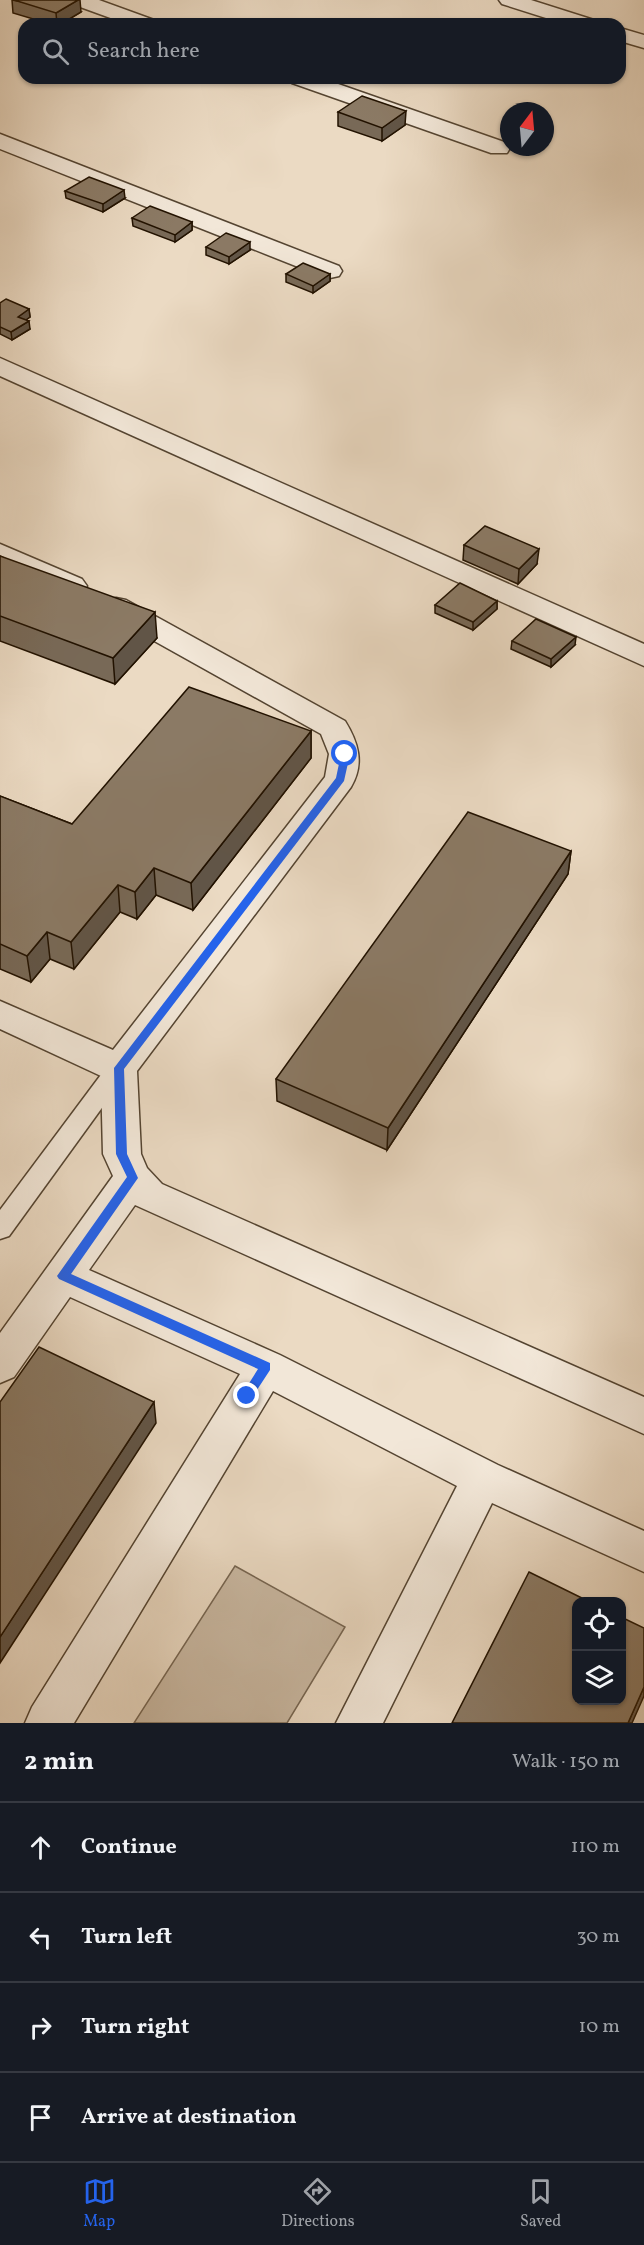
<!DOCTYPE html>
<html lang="en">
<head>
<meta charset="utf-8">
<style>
  body { margin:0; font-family:Vollkorn,serif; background:#242831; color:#f1f3f6 }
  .controls { position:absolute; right:18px; bottom:18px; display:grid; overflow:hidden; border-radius:12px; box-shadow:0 2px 4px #0004 }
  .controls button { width:54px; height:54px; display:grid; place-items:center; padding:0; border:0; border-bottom:2px solid #363941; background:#171b24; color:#f1f3f6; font:30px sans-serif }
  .compass { position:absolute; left:500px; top:102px; width:54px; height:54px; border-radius:50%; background:#171b24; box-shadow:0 2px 4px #0004; rotate:16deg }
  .stop { position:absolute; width:18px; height:18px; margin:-14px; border:4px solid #2563eb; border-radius:50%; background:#fff }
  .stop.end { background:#2563eb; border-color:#fff; box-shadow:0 2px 6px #0008 }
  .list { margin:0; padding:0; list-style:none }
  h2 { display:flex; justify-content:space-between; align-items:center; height:78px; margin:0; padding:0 24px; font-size:26px }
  h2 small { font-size:20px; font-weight:400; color:#9ea1a6 }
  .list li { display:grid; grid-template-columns:39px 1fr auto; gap:18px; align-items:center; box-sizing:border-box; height:90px; padding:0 24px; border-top:2px solid #363941 }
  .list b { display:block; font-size:22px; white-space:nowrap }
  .list em { font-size:20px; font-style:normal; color:#9ea1a6 }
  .icon { flex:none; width:33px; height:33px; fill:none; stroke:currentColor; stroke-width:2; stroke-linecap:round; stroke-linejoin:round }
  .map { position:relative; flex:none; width:644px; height:1723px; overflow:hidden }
  .search { position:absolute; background:#171b24; box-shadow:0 2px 4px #0004; left:18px; right:18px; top:18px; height:66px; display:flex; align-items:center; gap:15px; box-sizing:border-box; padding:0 21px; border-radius:18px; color:#9ea1a6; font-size:22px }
  .sheet { height:438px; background:#171b24 }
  nav { display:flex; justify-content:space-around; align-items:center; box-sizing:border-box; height:84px; border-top:2px solid #363941; background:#171b24; font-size:16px; color:#9ea1a6 }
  nav a { display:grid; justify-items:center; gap:3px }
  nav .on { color:#2563eb }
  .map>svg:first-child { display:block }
  .green { fill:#c9b8a2; stroke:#766551; stroke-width:1.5 }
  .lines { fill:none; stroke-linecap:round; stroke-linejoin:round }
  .lane-casing { stroke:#544431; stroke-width:3 }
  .street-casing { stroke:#544431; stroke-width:3 }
  .lane { fill:#f2e7d8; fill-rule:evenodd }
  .street { fill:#f2e7d8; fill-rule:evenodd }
  .wall { fill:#786957; stroke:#221200; stroke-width:1.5 }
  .shaded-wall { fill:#615547; stroke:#221200; stroke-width:1.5 }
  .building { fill:#8b7a65; stroke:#221200; stroke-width:1.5 }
  .route { fill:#2563eb }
</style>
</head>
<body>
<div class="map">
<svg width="644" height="1723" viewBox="0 0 644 1723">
  <rect width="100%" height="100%" fill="#ebdac3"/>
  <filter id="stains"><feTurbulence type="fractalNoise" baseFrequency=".00333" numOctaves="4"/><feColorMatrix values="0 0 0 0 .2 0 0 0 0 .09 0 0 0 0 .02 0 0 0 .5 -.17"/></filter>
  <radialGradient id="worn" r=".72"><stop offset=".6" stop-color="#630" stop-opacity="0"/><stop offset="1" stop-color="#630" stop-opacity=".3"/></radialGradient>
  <polygon class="green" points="235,1566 345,1627 287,1723 134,1723"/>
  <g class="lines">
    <g class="lane-casing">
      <polygon id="lane" points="117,1061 125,1064 128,1070 125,1076 9,1236 0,1239 0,1210 109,1064"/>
    </g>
    <g class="street-casing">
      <g id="street">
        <polygon points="69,0 99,0 154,20 158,24 127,24 72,4"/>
        <polygon points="499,0 531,0 594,20 598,24 565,24 502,4"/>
        <polygon points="620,28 644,35 644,48 620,41"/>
        <polygon points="289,78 321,78 507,143 510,148 507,153 491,153 292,83"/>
        <polygon points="0,134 339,266 342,271 339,276 330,278 321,276 0,149"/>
        <polygon points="0,358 644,644 644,666 0,376"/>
        <polygon points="0,544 82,579 87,586 82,593 72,595 0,564"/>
        <path d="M116,598L126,600L345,721C358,742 365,763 351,787L137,1071L141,1154L147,1168L162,1184L644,1397V1434L135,1205L89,1270L280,1355L498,1465L644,1531V1572L492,1503L383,1723H336L457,1486L273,1391L74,1723H25L32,1707L240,1374L70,1297L14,1377L0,1383V1333L113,1176L103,1154L101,1076L0,1029V1001L113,1050L325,777L329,754L321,734L106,614L101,607L106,600Z"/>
      </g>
    </g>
    <use href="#lane" class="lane"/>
    <use href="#street" class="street"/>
  </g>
  <g class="wall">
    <polygon points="12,0 81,12 61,24 50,24 13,13"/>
    <polygon points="338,112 405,125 382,141 338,126"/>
    <polygon points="65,191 125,198 103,212 66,198"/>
    <polygon points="132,218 192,222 192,230 175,242 133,226"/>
    <polygon points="206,247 250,250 229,264 206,255"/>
    <polygon points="286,274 330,274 330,281 313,293 286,282"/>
    <polygon points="0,303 29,309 30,317 25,320 30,329 12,340 0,334"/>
    <polygon points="464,545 537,564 518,584 463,560"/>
    <polygon points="0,556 157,638 115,684 0,641"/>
    <polygon points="497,601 497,609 473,630 435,613 435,605"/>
    <polygon points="512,641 575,645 551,667 511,649"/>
    <polygon points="311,731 311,758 193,910 156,895 137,919 120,912 74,969 50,959 31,982 0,969 0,796 72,824"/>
    <polygon points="571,851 568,874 387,1150 277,1101 276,1079"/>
  </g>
  <g class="shaded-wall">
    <polygon points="78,0 80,0 81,12 61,24 57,24 56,13"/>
    <polygon points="406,111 405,125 382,141 382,128"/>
    <polygon points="124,190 125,198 103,212 103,204"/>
    <polygon points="192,222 192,230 175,242 175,235"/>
    <polygon points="250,242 250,250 229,264 229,257"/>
    <polygon points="330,274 330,281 313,293 313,286"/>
    <polygon points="29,309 30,317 19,325 18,317"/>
    <polygon points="29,321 30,329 12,340 11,332"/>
    <polygon points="539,549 537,564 518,584 519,569"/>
    <polygon points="497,601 497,609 473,630 473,622"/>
    <polygon points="155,612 157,638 115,684 113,658"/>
    <polygon points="576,637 575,645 551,667 551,659"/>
    <polygon points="311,731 311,758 193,910 191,883"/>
    <polygon points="571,851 568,874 387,1150 388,1128"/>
    <polygon points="154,868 156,895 137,919 135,892"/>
    <polygon points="118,885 120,912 74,969 71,942"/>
    <polygon points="47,932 50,959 31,982 27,956"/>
    <polygon points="154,1402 156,1423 0,1663 0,1637"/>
    <polygon points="644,1687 644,1696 632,1723 628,1723"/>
  </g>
  <g class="building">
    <polygon points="14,0 78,0 56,13"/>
    <polygon points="362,96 406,111 382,128 338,112"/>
    <polygon points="89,177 124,190 103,204 65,191"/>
    <polygon points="150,206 192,222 175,235 132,218"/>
    <polygon points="226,233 250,242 229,257 206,247"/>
    <polygon points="303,263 330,274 313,286 286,274"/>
    <polygon points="6,299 29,309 18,317 29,321 11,332 0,327 0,303"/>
    <polygon points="485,526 539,549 519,569 464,545"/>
    <polygon points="0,556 155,612 113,658 0,616"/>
    <polygon points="460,583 497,601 473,622 435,605"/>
    <polygon points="536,619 576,637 551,659 512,641"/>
    <polygon points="189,687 311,731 191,883 154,868 135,892 118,885 71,942 47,932 27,956 0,944 0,796 72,824"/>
    <polygon points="468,812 571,851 388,1128 276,1079"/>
    <polygon points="39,1347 154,1402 0,1637 0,1402"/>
    <polygon points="529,1572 590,1602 576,1602 576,1701 621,1701 621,1617 644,1628 644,1687 628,1723 452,1723"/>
  </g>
  <polygon class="route" points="345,751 350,754 344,781 124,1069 127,1154 138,1178 71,1274 270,1363 270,1370 251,1399 247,1401 241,1396 258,1369 59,1279 57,1276 127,1177 116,1154 114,1068 336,778 341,754"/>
  <rect width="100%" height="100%" filter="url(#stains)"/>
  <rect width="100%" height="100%" fill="url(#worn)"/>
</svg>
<div class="controls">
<button><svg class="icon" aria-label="locate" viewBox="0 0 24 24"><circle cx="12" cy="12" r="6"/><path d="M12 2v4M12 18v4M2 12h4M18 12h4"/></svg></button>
<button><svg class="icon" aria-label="layers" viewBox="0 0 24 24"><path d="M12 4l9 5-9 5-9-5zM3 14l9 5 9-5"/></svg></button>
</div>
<svg class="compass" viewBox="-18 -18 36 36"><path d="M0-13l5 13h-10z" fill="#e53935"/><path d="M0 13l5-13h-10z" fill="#9ea1a6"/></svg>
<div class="stop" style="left:345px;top:754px"></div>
<div class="stop end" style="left:247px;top:1396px"></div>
<div class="search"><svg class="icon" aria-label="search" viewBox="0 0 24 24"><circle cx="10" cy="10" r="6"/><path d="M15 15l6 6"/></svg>Search here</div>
</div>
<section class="sheet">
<h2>2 min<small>Walk · 150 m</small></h2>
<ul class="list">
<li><svg class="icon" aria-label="ahead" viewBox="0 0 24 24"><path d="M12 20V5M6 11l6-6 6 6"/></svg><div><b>Continue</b></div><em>110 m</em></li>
<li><svg class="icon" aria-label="left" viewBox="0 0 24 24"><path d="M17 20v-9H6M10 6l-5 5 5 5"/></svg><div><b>Turn left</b></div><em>30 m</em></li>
<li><svg class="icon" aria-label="right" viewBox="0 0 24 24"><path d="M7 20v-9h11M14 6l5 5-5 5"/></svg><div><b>Turn right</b></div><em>10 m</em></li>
<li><svg class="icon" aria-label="arrive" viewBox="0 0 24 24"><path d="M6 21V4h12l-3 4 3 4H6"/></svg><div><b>Arrive at destination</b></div></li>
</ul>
</section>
<nav>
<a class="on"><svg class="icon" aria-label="map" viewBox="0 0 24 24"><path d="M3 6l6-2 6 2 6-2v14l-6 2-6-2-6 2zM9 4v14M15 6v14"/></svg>Map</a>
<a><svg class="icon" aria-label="directions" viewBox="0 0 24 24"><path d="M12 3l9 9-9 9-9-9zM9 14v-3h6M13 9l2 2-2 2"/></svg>Directions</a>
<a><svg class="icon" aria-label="saved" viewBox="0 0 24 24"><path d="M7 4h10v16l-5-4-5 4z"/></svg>Saved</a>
</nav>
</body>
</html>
